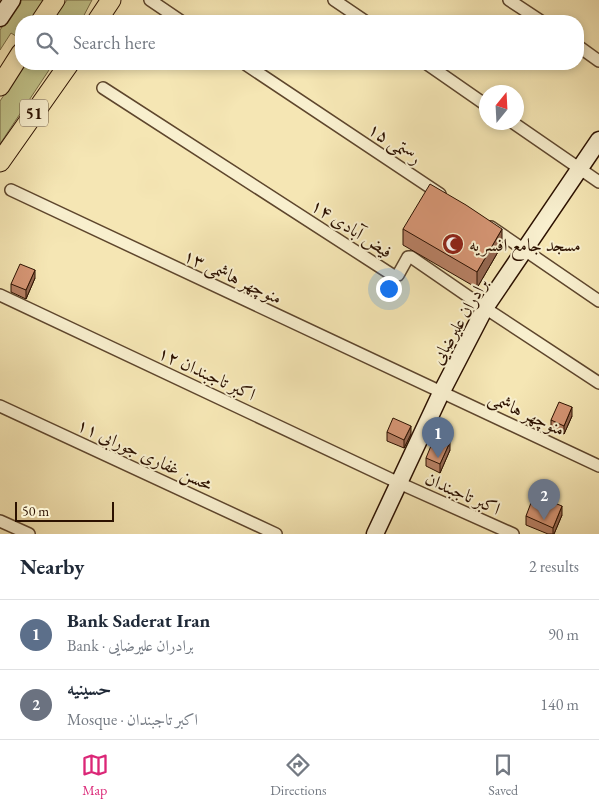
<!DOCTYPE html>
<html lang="en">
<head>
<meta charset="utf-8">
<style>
  body { margin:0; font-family:"EB Garamond",Amiri,serif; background:#f6f6f7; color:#1f2937 }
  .compass { position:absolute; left:479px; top:85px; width:45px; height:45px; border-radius:50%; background:#fff; box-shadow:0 2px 8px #0003; rotate:18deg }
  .scale { position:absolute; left:15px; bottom:12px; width:99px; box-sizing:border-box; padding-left:5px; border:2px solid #2c1100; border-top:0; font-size:14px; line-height:18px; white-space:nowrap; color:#2c1100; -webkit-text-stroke:4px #f8efce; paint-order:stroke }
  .you { position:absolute; left:388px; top:288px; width:18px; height:18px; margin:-12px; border:4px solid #fff; border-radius:50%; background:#1a73e8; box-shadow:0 0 0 8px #1a73e833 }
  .badge { display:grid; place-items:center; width:32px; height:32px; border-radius:50%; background:#db2777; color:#fff; font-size:16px; font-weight:700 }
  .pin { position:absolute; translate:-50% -41px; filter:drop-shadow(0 1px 2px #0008) }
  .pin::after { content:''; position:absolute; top:26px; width:18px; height:15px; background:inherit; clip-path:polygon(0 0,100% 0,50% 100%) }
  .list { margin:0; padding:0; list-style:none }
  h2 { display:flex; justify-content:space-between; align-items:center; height:65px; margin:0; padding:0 20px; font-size:21px }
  h2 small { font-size:16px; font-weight:400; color:#747a83 }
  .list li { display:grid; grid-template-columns:32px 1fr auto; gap:15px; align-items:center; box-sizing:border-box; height:70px; padding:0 20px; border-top:1px solid #e0e1e3 }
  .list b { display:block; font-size:19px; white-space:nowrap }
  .list p { margin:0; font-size:16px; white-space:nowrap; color:#747a83 }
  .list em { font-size:16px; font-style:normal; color:#747a83 }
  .icon { flex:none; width:28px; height:28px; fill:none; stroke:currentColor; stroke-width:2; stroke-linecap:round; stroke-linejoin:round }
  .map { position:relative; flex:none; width:599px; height:534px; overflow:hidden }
  .search { position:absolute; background:#fff; box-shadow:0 2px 8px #0003; left:15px; right:15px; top:15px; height:55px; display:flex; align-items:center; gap:12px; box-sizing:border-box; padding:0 18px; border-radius:20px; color:#747a83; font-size:19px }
  .sheet { height:205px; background:#fff }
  nav { display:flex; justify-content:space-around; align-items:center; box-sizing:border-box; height:70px; border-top:1px solid #e0e1e3; background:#fff; font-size:14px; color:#747a83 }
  nav a { display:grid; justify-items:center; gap:2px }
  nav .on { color:#db2777 }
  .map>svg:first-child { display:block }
  .green { fill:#c1c38a; stroke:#766a45 }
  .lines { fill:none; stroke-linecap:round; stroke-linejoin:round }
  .minor-casing { stroke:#5e462d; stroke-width:14 }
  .secondary-casing { stroke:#2c1100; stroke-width:19 }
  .trunk-casing { stroke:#2c1100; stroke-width:21 }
  .minor { stroke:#f8efce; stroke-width:11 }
  .secondary { stroke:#f8efce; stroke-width:16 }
  .trunk { stroke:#f5e6b4; stroke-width:19 }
  .wall { fill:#b78064; stroke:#2c1100 }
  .shaded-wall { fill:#956851; stroke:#2c1100 }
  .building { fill:#d59574; stroke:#2c1100 }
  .labels { text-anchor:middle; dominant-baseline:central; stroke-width:4; stroke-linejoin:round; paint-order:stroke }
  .shield { fill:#f8efce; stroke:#69543e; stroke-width:1 }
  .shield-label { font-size:16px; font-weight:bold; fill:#2c1100 }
  .street-label { font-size:18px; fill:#2c1100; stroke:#f8efce }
  .poi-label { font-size:18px; fill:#2c1100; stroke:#f8efce; text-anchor:start }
</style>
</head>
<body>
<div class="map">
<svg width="599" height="534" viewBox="0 0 599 534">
  <rect width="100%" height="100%" fill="#f5e6b4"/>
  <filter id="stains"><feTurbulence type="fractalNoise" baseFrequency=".004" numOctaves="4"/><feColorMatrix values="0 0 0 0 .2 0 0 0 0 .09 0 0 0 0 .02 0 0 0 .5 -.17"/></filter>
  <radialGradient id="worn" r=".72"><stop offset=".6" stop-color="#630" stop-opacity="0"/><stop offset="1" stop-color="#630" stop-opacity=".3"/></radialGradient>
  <g class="green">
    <polygon points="21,0 44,0 30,21 21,21 21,35 19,38 11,33 0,50 0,30"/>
    <polygon points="67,0 92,0 81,21 52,21"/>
    <polygon points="25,64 53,64 0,144 0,101"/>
  </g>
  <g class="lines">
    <g class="minor-casing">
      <g id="minor">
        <polyline points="150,0 181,21"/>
        <polyline points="334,0 365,21"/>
        <polyline points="509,0 541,21"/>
        <polyline points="578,46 599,61"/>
        <polyline points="245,64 440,194"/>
        <polyline points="427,64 486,105"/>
        <polyline points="103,88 394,276 398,275 408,257 411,257 485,308 599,383"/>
        <polyline points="512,122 599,182"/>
        <polyline points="11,190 599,466"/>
        <polyline points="491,227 599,301"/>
        <polyline points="0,295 399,483 513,534"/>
        <polyline points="0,406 276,534"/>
        <polyline points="0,521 29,534"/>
      </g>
    </g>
    <g class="secondary-casing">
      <g id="secondary">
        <polyline points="0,18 12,0"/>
        <polyline points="375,534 441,393 485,308 599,140"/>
      </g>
    </g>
    <g class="trunk-casing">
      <g id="trunk">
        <polyline points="41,21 55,0"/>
        <polyline points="97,21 111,0"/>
        <polyline points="0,86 21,53"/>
        <polyline points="0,162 69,64"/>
      </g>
    </g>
    <use href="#minor" class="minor"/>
    <use href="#secondary" class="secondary"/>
    <use href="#trunk" class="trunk"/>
  </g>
  <g class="wall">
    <polygon points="403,229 502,245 477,288 403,245"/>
    <polygon points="35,278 26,299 11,292 11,284"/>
    <polygon points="572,416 564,434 551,429 551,420"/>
    <polygon points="387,432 411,434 404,448 387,441"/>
    <polygon points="450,450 440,473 426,466 426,458"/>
    <polygon points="562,515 554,534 548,534 526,525 526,516"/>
  </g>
  <g class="shaded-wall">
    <polygon points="502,229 502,245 477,288 477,272"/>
    <polygon points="35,270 35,278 26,299 26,290"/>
    <polygon points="572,407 572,416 564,434 564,426"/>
    <polygon points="411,426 411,434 404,448 404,440"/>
    <polygon points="450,442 450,450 440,473 440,464"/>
    <polygon points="562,506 562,515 554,534 553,534 553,528"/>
  </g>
  <g class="building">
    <polygon points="430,184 466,205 502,229 477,272 403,229"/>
    <polygon points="20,264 35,270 26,290 11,284"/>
    <polygon points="559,402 572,407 564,426 551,420"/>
    <polygon points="393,418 411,426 404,440 387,432"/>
    <polygon points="435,436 450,442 440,464 426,458"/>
    <polygon points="534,495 562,506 553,528 526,516"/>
  </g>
  <defs>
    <g id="mosque-disc" transform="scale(1.125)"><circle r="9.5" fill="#8f2418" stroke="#f8efce"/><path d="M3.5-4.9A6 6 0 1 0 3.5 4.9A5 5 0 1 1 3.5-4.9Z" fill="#fff"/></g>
  </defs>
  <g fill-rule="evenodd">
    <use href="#mosque-disc" x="453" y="244"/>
  </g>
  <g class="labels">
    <rect class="shield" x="20" y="99.5" width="28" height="27" rx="4"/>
    <g class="shield-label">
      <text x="34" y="113">51</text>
    </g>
    <g class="street-label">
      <text transform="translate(395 143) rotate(34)">رستمی ۱۵</text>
      <text transform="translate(352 228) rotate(33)">فیض آبادی ۱۴</text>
      <text transform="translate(233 276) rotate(25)">منوچهر هاشمی ۱۳</text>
      <text transform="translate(459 321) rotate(-60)">برادران علیرضایی</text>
      <text transform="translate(207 373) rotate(25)">اکبر تاجبندان ۱۲</text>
      <text transform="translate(527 413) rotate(25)">منوچهر هاشمی</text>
      <text transform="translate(145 454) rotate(25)">محسن غفاری جورابی ۱۱</text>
      <text transform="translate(463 493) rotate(24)">اکبر تاجبندان</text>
    </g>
    <g class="poi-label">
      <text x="469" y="244">مسجد جامع افسریه</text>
    </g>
  </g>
  <rect width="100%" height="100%" filter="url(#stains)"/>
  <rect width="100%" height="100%" fill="url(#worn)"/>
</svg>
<svg class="compass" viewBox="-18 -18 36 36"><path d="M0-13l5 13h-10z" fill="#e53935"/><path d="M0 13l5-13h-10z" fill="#747a83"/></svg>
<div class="scale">50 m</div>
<div class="you"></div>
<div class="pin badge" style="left:438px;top:458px;background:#5c6f8a">1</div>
<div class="pin badge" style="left:544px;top:520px;background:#6b7280">2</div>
<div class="search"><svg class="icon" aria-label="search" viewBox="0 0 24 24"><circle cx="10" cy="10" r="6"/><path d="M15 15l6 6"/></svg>Search here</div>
</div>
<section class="sheet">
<h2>Nearby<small>2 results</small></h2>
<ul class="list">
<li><span class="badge" style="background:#5c6f8a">1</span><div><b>Bank Saderat Iran</b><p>Bank · برادران علیرضایی</p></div><em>90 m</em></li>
<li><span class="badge" style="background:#6b7280">2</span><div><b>حسینیه</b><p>Mosque · اکبر تاجبندان</p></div><em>140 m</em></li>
</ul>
</section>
<nav>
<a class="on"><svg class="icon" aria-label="map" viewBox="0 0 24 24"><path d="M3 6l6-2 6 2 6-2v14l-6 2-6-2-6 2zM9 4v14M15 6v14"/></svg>Map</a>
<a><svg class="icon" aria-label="directions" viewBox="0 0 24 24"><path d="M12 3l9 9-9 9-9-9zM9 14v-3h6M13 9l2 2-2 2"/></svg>Directions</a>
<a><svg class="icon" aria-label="saved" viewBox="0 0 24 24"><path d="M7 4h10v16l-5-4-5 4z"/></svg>Saved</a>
</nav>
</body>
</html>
